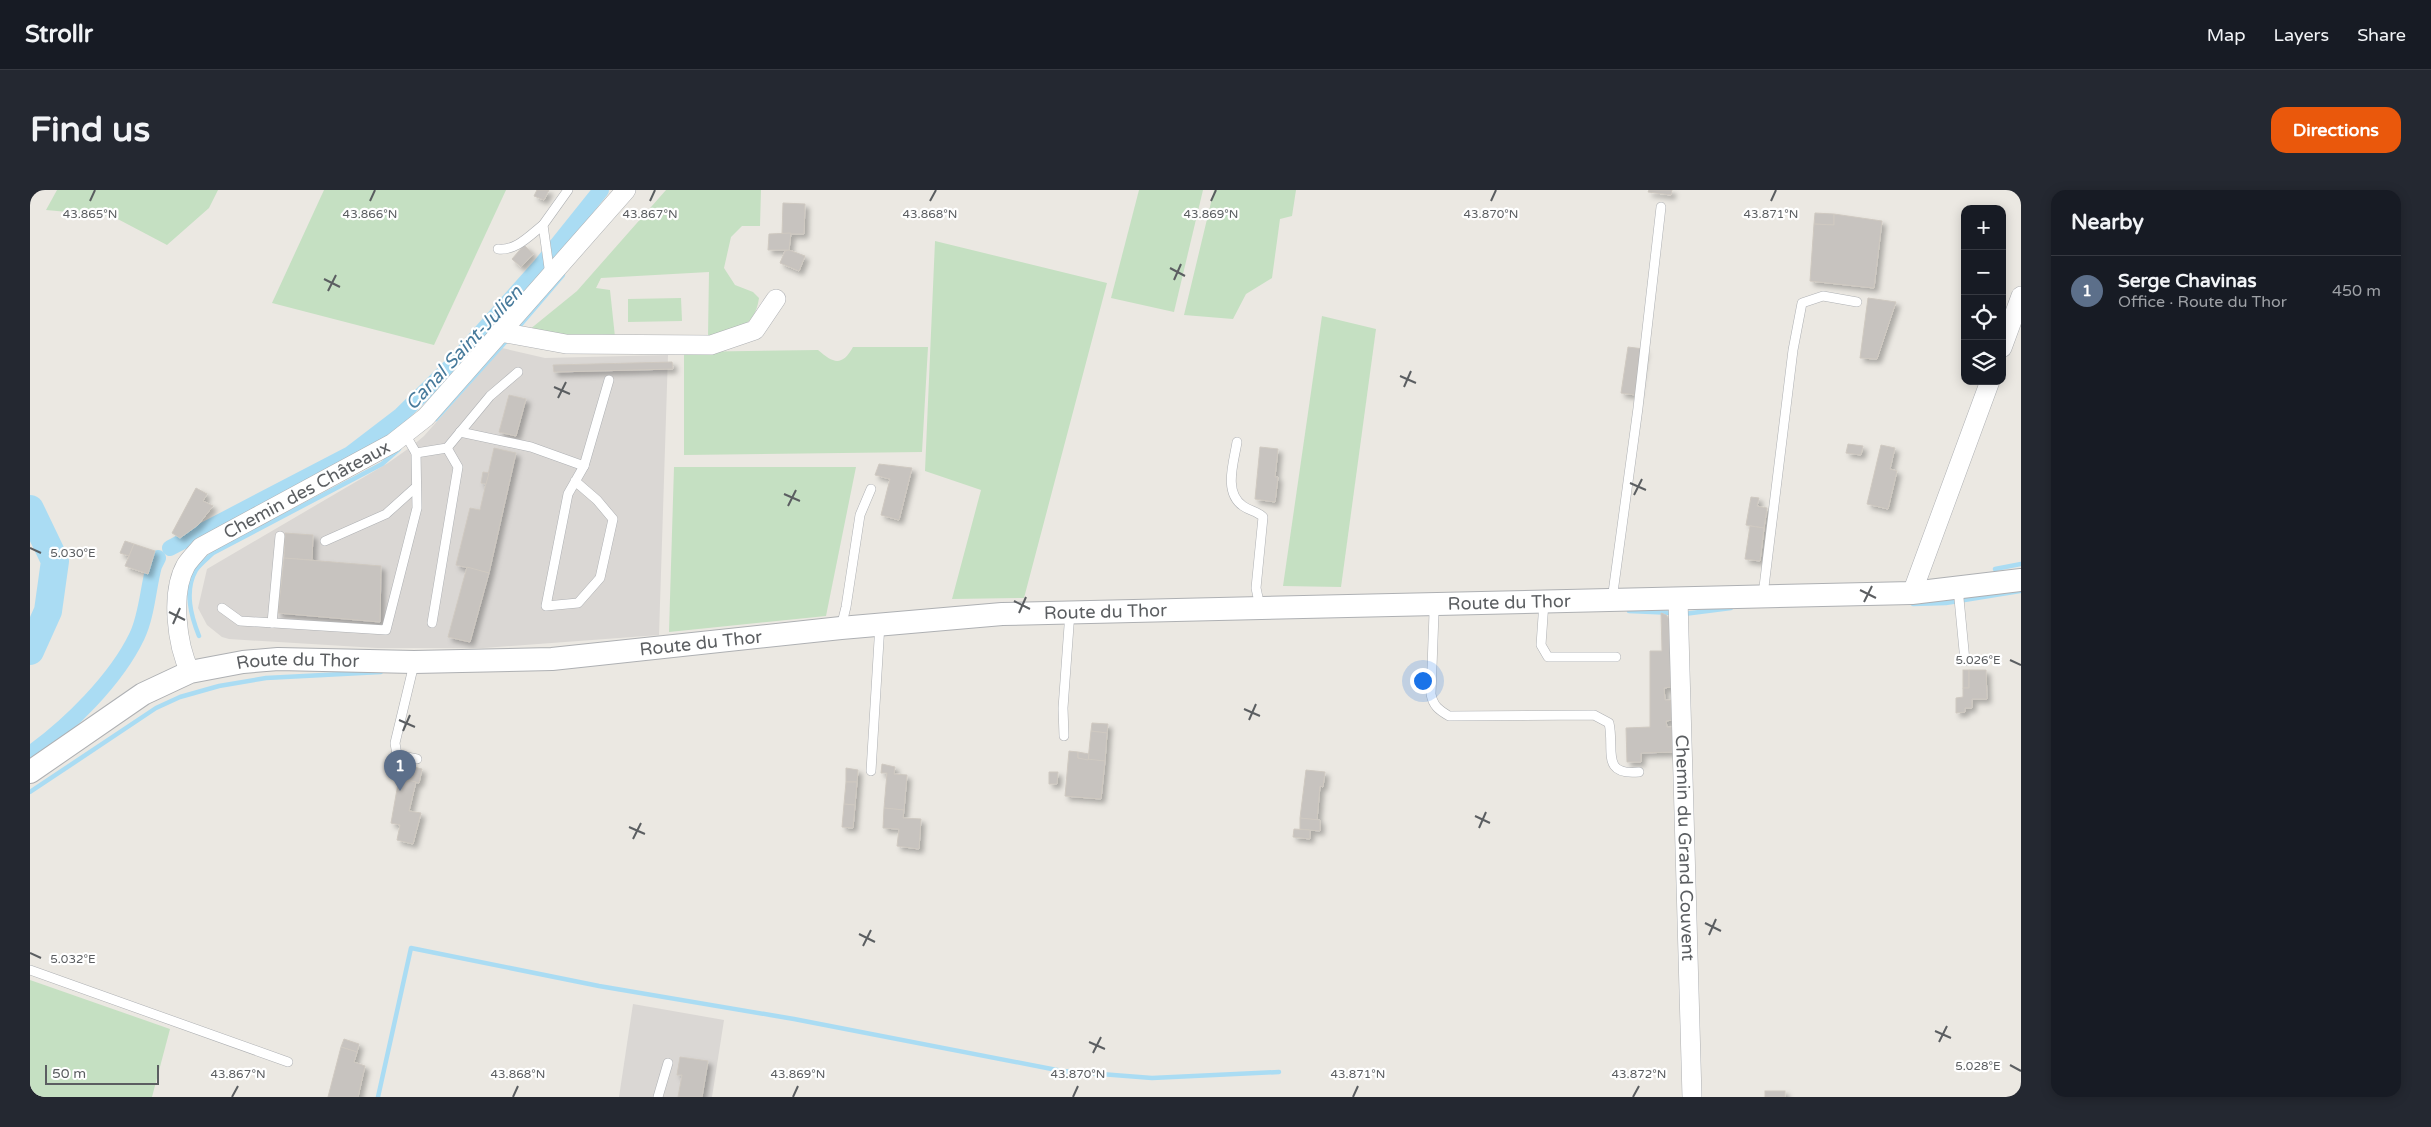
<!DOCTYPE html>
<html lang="en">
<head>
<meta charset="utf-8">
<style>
  body { margin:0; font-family:"Varela Round",sans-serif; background:#242831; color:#f1f3f6 }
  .controls { position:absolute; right:15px; top:15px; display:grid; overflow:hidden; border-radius:10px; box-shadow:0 2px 12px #0003 }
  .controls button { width:45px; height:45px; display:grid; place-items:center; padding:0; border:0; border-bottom:1px solid #363941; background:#171b24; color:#f1f3f6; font:25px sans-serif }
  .scale { position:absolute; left:15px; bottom:12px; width:114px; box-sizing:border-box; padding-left:5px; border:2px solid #5b5e61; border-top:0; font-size:14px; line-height:18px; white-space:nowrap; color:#5b5e61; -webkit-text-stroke:4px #fff; paint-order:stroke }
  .you { position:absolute; left:1392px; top:490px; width:18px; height:18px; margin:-12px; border:4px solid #fff; border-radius:50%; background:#1a73e8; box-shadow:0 0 0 8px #1a73e833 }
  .badge { display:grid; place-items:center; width:32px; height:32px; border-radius:50%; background:#ea580c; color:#fff; font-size:16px; font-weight:700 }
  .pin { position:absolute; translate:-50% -41px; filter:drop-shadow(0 1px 2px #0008) }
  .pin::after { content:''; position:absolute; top:26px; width:18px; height:15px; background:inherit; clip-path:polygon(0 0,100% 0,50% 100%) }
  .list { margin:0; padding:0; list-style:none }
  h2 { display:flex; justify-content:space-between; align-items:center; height:65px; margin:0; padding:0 20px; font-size:21px }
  h2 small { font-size:16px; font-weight:400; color:#9ea1a6 }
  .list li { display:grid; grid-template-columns:32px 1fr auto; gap:15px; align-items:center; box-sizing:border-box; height:70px; padding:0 20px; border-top:1px solid #363941 }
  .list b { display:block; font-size:19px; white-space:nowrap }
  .list p { margin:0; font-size:16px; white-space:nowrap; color:#9ea1a6 }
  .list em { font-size:16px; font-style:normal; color:#9ea1a6 }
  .icon { flex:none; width:28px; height:28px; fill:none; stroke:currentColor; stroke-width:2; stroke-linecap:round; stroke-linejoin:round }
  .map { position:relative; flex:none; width:1991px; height:907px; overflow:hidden; border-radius:15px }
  header { display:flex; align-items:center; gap:30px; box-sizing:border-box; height:70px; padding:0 25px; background:#171b24; border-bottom:1px solid #363941 }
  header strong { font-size:24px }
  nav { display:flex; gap:28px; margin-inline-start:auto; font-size:18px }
  .intro { display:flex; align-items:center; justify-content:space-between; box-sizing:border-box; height:120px; padding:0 30px }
  h1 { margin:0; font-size:35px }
  .button { padding:12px 22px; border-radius:15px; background:#ea580c; color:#fff; font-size:18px; font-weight:700 }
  main { display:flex; gap:30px; padding:0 30px }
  aside { flex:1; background:#171b24; border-radius:15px; box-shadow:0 2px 12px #0003 }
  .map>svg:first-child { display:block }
  .industrial { fill:#dad7d4 }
  .green { fill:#c5e0c2 }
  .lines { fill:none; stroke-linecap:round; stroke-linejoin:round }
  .stream { stroke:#aadcf3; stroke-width:4.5 }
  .canal { stroke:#aadcf3; stroke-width:16 }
  .river { stroke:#aadcf3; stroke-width:28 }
  .building { fill:#c7c3bf; stroke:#cfc9c1; filter:url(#shadow) }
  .service-casing { stroke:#aeb0b3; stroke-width:10 }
  .minor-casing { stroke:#aeb0b3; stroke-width:20 }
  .tertiary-casing { stroke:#aeb0b3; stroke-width:24 }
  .service { stroke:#fff; stroke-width:9 }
  .minor { stroke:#fff; stroke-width:19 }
  .tertiary { stroke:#fff; stroke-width:22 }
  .ticks { fill:none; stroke:#5b5e61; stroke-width:2 }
  .labels { text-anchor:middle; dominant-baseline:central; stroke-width:4.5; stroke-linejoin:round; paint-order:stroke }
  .street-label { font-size:18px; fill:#5b5e61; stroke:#fff }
  .water-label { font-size:19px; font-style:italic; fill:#477a9b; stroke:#fff }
  .ticks-label { font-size:12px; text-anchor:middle; fill:#5b5e61; stroke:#fff; stroke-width:4.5; stroke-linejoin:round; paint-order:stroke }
</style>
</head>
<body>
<header>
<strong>Strollr</strong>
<nav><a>Map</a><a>Layers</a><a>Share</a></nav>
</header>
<div class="intro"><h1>Find us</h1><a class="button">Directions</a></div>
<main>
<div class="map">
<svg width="1991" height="907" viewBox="0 0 1991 907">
  <defs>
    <filter id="shadow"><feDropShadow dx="4" dy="4" stdDeviation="2.5" flood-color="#0004"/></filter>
  </defs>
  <rect width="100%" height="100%" fill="#ebe8e2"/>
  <g class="industrial">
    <polygon points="472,158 515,168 638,165 629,445 453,458 347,458 199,449 192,447 177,435 168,418 177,379 358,273 382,256 394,246"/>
    <polygon points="603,814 694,830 682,907 589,907"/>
  </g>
  <g class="green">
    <polygon points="27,0 188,0 179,18 137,55 82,26 16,20"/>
    <polygon points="294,0 476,0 404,155 242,113"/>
    <path d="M636,0H731L730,36H712L701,47L694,78L705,95L723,102L729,108C725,138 704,141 678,146L679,82L571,88L566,98L580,100L585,147L537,148L499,140L547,101Z"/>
    <polygon points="1109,0 1173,0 1144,122 1081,108"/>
    <polygon points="1184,0 1266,0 1262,26 1250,29 1242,88 1216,104 1203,129 1154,125"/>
    <polygon points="905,51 1077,93 994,408 922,409 951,300 895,281"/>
    <polygon points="651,108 652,131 598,132 598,109"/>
    <polygon points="1292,126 1346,139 1311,397 1253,396"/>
    <path d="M823,157H898L892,262L654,265V162L788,160C803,173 812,177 823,157Z"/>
    <polygon points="644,277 826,277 796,426 639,442"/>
    <polygon points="0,790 140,839 122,907 0,907"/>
  </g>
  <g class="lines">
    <g class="stream">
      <polyline points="486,140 533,85"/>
      <polyline points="406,229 478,149"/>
      <polyline points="1965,379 1991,374"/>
      <polyline points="1883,414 1916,413 1990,401"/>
      <polyline points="1599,421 1644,423"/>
      <polyline points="1654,424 1701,418"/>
      <path d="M169,446C161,426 154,401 166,380C170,374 178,368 183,363L352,274L369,259"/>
      <polyline points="0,602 126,518 150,507 189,496 236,488 351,482"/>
      <polyline points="348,907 381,758 569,796 764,829 1032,881 1122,888 1249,882"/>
    </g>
    <g class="canal">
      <polyline points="140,358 320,264 371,225 423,174 511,75 571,0"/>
      <path d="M0,564C39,536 86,490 107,446C117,425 118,398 124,376L128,368"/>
    </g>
    <polyline class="river" points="0,319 25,371 18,421 0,461"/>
  </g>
  <g class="building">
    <polygon points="507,0 519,0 514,10 504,6"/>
    <polygon points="1619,0 1642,0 1641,5 1618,2"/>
    <polygon points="753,13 775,14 774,44 752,44"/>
    <polygon points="1785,23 1804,24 1804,35 1784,34"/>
    <polygon points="1804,24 1852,31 1844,98 1780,91 1784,34 1804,35"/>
    <polygon points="761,43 759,60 738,60 739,44"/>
    <polygon points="494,55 503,64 491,77 482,69"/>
    <polygon points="759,60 775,66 769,81 750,73 755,61"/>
    <polygon points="1838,108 1866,112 1847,169 1830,168"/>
    <polygon points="1598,157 1614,159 1606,205 1591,203"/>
    <polygon points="642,172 643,179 524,182 523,175"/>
    <polygon points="479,205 496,209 486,246 469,242"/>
    <polygon points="1818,254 1833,256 1831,265 1816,263"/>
    <polygon points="1851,255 1865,258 1860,279 1867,281 1858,319 1837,314"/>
    <polygon points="1230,257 1248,259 1245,287 1248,287 1245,312 1225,309"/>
    <polygon points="464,258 486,263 459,383 426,375 440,318 450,320"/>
    <polygon points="849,274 882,278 869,330 851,325 860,289 845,285"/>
    <polygon points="453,282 459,283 456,294 451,293"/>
    <polygon points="166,298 177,304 173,311 183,316 168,335 150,348 142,343"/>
    <polygon points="1721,307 1729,308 1727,316 1737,318 1734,338 1716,335"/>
    <polygon points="1720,336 1734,338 1730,371 1715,369"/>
    <polygon points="255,343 283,345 282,370 254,368"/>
    <polygon points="95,351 104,354 99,366 90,363"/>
    <polygon points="104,354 125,361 118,384 95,376"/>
    <polygon points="254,368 351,376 350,432 248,423"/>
    <polygon points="437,377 459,383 440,452 418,447"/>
    <polygon points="1631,423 1636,425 1640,430 1641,497 1634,498 1635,510 1641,510 1642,530 1636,531 1637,537 1642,537 1643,562 1611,563 1611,572 1597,572 1596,538 1620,537 1620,461 1632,461"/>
    <rect x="1933" y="480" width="6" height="18"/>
    <polygon points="1939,480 1956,480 1957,509 1942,509 1942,518 1935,518 1935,522 1926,523 1926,508 1933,507 1933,498 1939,498"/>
    <polygon points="1062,533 1078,534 1077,543 1061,541"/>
    <polygon points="1061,541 1077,543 1075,571 1058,570"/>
    <polygon points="1039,561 1048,562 1048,568 1075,571 1071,609 1035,606"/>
    <polygon points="1048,562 1059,564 1058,570 1048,568"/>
    <polygon points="372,574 392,579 389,593 369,588"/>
    <polygon points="852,574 865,577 864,584 877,585 874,620 854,618 857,583 851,583"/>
    <polygon points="816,578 828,580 827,592 816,592"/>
    <polygon points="1276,580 1295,582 1293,597 1290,596 1287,630 1270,628"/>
    <polygon points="1019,582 1028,582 1027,594 1019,594"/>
    <polygon points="369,588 386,592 379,621 391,623 383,654 367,650 370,635 361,633"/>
    <polygon points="816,592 827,592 825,615 814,614"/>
    <polygon points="814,614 825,615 823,638 812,637"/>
    <polygon points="854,618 874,620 873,628 891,629 889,659 867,656 869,639 853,638"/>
    <polygon points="1270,628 1290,630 1290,641 1270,639"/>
    <polygon points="1264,639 1280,640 1280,649 1263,647"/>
    <polygon points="314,849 329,854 327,862 311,857"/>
    <polygon points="311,857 327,862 324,872 335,876 328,907 298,907"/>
    <polygon points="650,867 678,871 672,907 648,907 652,885 647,885"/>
    <rect x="1735" y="901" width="20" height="6"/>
  </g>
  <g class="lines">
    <g class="service-casing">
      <g id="service">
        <path d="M468,59C486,61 499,46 513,35"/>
        <polyline points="520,85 513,35 538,0"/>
        <polyline points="430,242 501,257 554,276 538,304 516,416 548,413 570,388 583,329 567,310 545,291"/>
        <path d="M1207,252C1204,272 1193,302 1213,316C1220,321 1227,321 1233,327L1226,398L1230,417"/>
        <polyline points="386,263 417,258 460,206 488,182"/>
        <polyline points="554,276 579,190"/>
        <polyline points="295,351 356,324 386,297"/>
        <polyline points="1928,398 1935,471"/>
        <polyline points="1733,405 1763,160 1772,113 1793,106 1827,112"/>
        <polyline points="1582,410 1608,218 1631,17"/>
        <polyline points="1514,412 1511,455 1518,467 1586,467"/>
        <path d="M1402,414L1404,423L1401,504C1403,516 1409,520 1419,526L1564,525L1579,533C1585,559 1570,586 1609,582"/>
        <polyline points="192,418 210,431 356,440 387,318 386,263 375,244"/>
        <polyline points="242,433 250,346"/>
        <polyline points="402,433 428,277 417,258"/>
        <polyline points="811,437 816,417 830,325 841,299"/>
        <polyline points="384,474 365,553 367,565 387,569"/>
        <polyline points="1034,546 1033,518 1040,422"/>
        <polyline points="841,581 850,434"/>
        <polyline points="0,780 258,872"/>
        <polyline points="628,907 638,873"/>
      </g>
    </g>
    <g class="minor-casing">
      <g id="minor">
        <polyline points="470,142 536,154 681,155 725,140 746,109"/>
        <polyline points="1972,158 1991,106"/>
        <polyline points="1882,403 1960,191"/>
        <path id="s1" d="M1648,409L1662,907"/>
        <path id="s2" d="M160,482C147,455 140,403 156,375C160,369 166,363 171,357L363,253L396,227L596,0"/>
      </g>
    </g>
    <g class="tertiary-casing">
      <g id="tertiary">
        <path id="s3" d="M0,582L113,504L160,482L213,472L248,469L384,472L522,469L811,438L972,424L1882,403L1991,390"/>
      </g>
    </g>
    <use href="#service" class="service"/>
    <use href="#minor" class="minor"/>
    <use href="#tertiary" class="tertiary"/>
  </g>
  <path class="ticks" d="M60,11L65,0M340,11L345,0M620,11L625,0M900,11L906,0M1181,11L1186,0M1461,11L1466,0M1741,11L1746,0M1140,78L1155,86M294,89L310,97M1144,90L1151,74M298,101L306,85M1370,186L1386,193M524,197L540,204M1374,197L1381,181M528,208L536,192M1600,293L1616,300M754,304L770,311M1604,305L1612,289M758,316L766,300M0,358L11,363M1830,400L1846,408M984,411L1000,419M1834,412L1842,396M139,422L155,430M989,423L996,407M143,434L150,418M1980,470L1991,475M1214,519L1230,526M369,530L385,537M1219,530L1226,514M373,541L380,525M1445,626L1460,633M599,637L615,644M1449,638L1456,622M603,649L611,633M1675,733L1691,741M829,744L845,752M1679,745L1686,729M833,756L841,740M0,763L11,768M1905,841L1921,848M1059,852L1075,859M1909,852L1917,836M1063,863L1071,847M1980,875L1991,881M202,907L208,896M483,907L488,896M763,907L768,896M1043,907L1048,896M1323,907L1328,896M1603,907L1609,896"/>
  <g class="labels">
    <g class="street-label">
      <text stroke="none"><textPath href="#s2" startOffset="254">Chemin des Châteaux</textPath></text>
      <text stroke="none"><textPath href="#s3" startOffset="1512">Route du Thor</textPath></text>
      <text stroke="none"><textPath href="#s3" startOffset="1108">Route du Thor</textPath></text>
      <text stroke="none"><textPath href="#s3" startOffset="702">Route du Thor</textPath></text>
      <text stroke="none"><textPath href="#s3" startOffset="298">Route du Thor</textPath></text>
      <text stroke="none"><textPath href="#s1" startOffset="249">Chemin du Grand Couvent</textPath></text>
    </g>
    <g class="water-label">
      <text transform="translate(434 158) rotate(-47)">Canal Saint-Julien</text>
    </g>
  </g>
  <g class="ticks-label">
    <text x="60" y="28">43.865°N</text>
    <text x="340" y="28">43.866°N</text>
    <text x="1181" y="28">43.869°N</text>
    <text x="1461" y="28">43.870°N</text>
    <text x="620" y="28">43.867°N</text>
    <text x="900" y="28">43.868°N</text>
    <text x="1741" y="28">43.871°N</text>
    <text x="43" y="367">5.030°E</text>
    <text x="1948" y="474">5.026°E</text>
    <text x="43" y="773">5.032°E</text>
    <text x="1948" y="880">5.028°E</text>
    <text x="208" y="888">43.867°N</text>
    <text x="488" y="888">43.868°N</text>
    <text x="768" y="888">43.869°N</text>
    <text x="1048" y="888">43.870°N</text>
    <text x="1328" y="888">43.871°N</text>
    <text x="1609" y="888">43.872°N</text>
  </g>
</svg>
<div class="controls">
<button>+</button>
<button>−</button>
<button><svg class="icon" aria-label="locate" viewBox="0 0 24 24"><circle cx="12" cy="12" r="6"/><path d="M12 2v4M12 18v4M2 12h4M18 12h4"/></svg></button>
<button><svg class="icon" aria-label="layers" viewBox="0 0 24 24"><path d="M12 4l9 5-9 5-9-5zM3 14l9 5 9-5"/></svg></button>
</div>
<div class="scale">50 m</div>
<div class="you"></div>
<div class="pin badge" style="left:370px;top:601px;background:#5c6f8a">1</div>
</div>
<aside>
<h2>Nearby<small></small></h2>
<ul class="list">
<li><span class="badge" style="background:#5c6f8a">1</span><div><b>Serge Chavinas</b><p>Office · Route du Thor</p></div><em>450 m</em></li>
</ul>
</aside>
</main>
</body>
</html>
